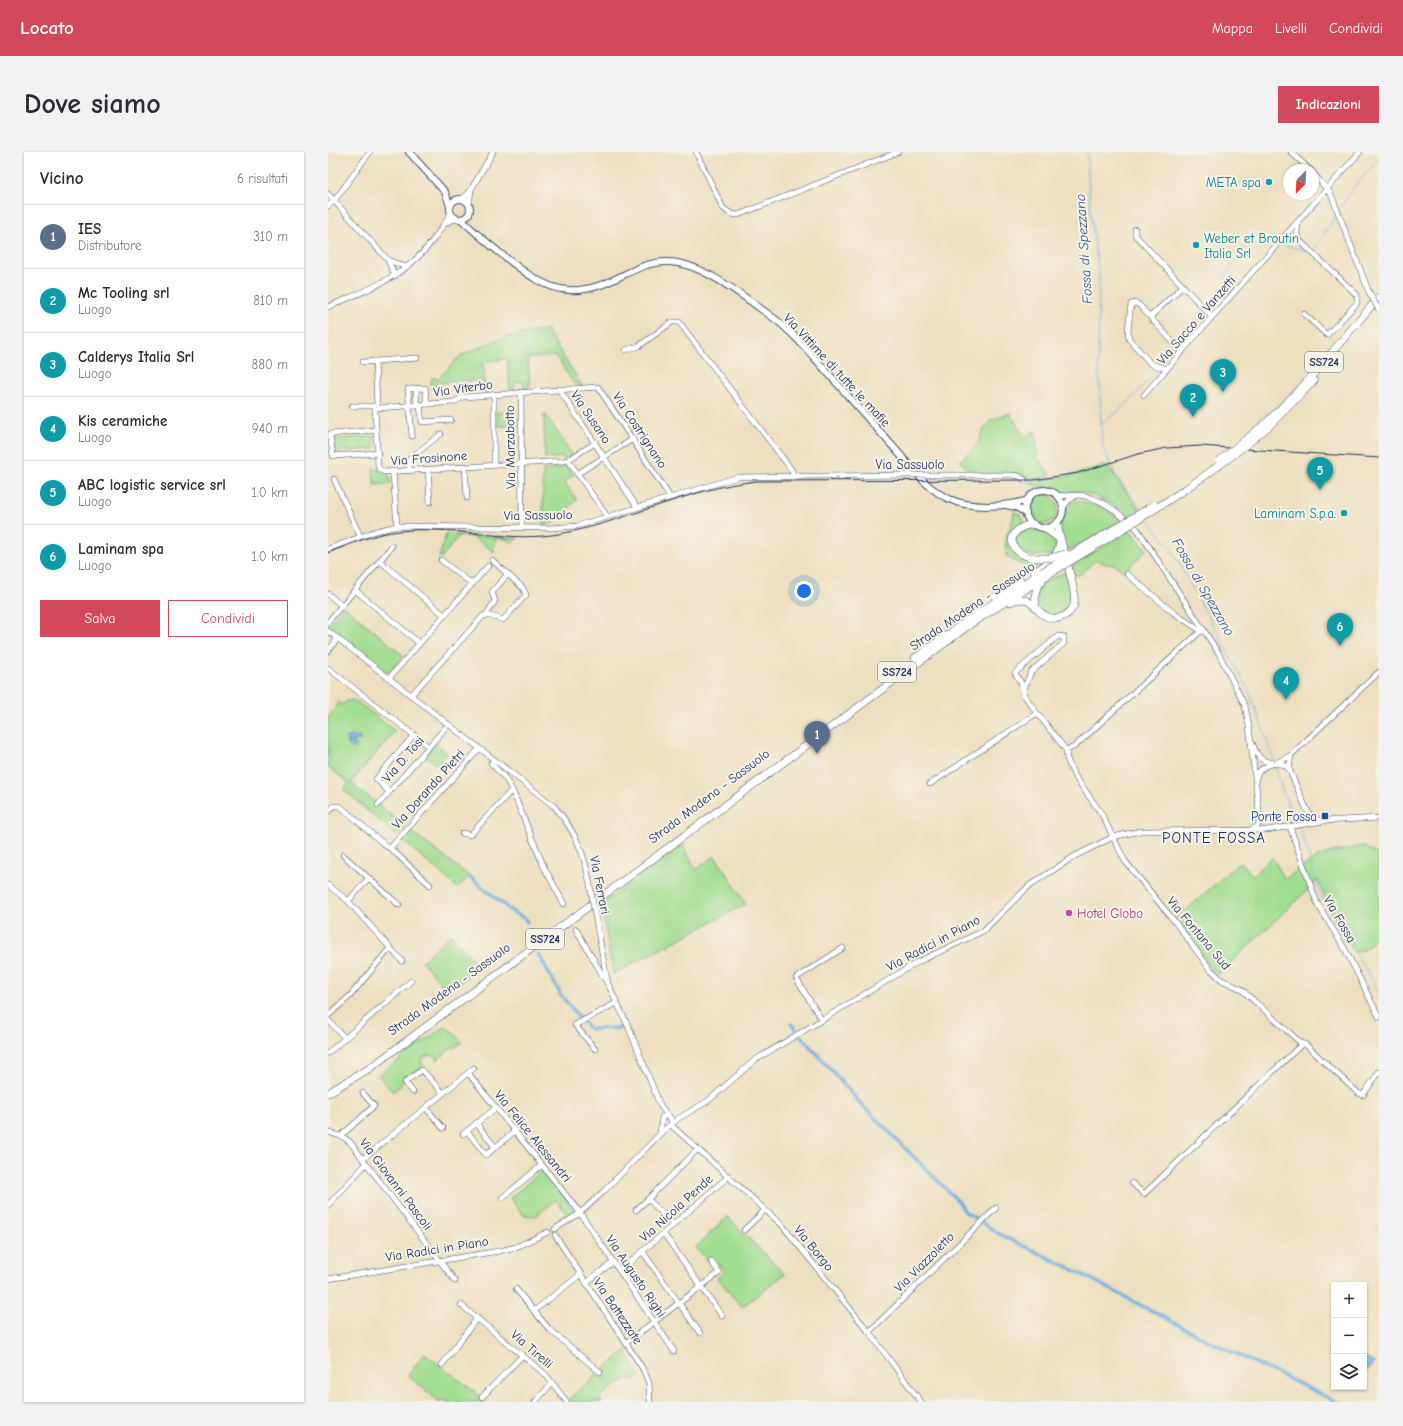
<!DOCTYPE html>
<html lang="it">
<head>
<meta charset="utf-8">
<style>
  body { margin:0; font-family:"Comic Neue",sans-serif; background:#f2f2f3; color:#2b2b33 }
  .controls { position:absolute; right:12px; bottom:12px; display:grid; overflow:hidden; border-radius:0px; box-shadow:0 1px 3px #0004 }
  .controls button { width:36px; height:36px; display:grid; place-items:center; padding:0; border:0; border-bottom:1px solid #e1e1e2; background:#fff; color:#2b2b33; font:20px sans-serif }
  .compass { position:absolute; left:955px; top:12px; width:36px; height:36px; border-radius:50%; background:#fff; box-shadow:0 1px 3px #0004; rotate:204deg }
  .you { position:absolute; left:476px; top:439px; width:14px; height:14px; margin:-10px; border:3px solid #fff; border-radius:50%; background:#1a73e8; box-shadow:0 0 0 6px #1a73e833 }
  .badge { display:grid; place-items:center; width:26px; height:26px; border-radius:50%; background:#d1495b; color:#fff; font-size:13px; font-weight:700 }
  .pin { position:absolute; translate:-50% -33px; filter:drop-shadow(0 1px 2px #0008) }
  .pin::after { content:''; position:absolute; top:21px; width:14px; height:12px; background:inherit; clip-path:polygon(0 0,100% 0,50% 100%) }
  .list { margin:0; padding:0; list-style:none }
  h2 { display:flex; justify-content:space-between; align-items:center; height:52px; margin:0; padding:0 16px; font-size:17px }
  h2 small { font-size:13px; font-weight:400; color:#7c7c81 }
  .list li { display:grid; grid-template-columns:26px 1fr auto; gap:12px; align-items:center; box-sizing:border-box; height:64px; padding:0 16px; border-top:1px solid #e1e1e2 }
  .list b { display:block; font-size:15px; white-space:nowrap }
  .list p { margin:0; font-size:13px; white-space:nowrap; color:#7c7c81 }
  .list em { font-size:13px; font-style:normal; color:#7c7c81 }
  .actions { display:flex; gap:8px; padding:12px 16px }
  .actions a { flex:1; padding:9px 0; border:1px solid #d1495b; border-radius:0px; text-align:center; font-size:14px; color:#d1495b }
  .actions .main { background:#d1495b; color:#fff }
  .icon { flex:none; width:22px; height:22px; fill:none; stroke:currentColor; stroke-width:2; stroke-linecap:round; stroke-linejoin:round }
  .map { position:relative; flex:none; width:1051px; height:1250px; overflow:hidden; border-radius:0px }
  header { display:flex; align-items:center; gap:24px; box-sizing:border-box; height:56px; padding:0 20px; background:#d1495b; color:#fff }
  header strong { font-size:19px }
  nav { display:flex; gap:22px; margin-inline-start:auto; font-size:14px }
  .intro { display:flex; align-items:center; justify-content:space-between; box-sizing:border-box; height:96px; padding:0 24px }
  h1 { margin:0; font-size:28px }
  .button { padding:10px 18px; border-radius:0px; background:#d1495b; color:#fff; font-size:14px; font-weight:700 }
  main { display:flex; gap:24px; padding:0 24px }
  aside { flex:1; background:#fff; border-radius:0px; box-shadow:0 1px 3px #0004 }
  .map>svg:first-child { display:block }
  .green { fill:#a1dd90; stroke:#5e8677 }
  .water { fill:#69afdf; stroke:#426f9e }
  .lines { fill:none; stroke-linecap:round; stroke-linejoin:round }
  .stream { stroke:#69afdf; stroke-width:1 }
  .canal { stroke:#69afdf; stroke-width:3.5 }
  .minor-casing { stroke:#3a4a6d; stroke-width:6 }
  .major-casing { stroke:#3a4a6d; stroke-width:8 }
  .highway-casing { stroke:#3a4a6d; stroke-width:8 }
  .minor { stroke:#fff; stroke-width:5 }
  .major { stroke:#fff; stroke-width:6 }
  .highway { stroke:#fff; stroke-width:7 }
  .rail { stroke:#1b2f5e; stroke-width:1 }
  .minor-bridge-casing { stroke:#3a4a6d; stroke-width:6; stroke-linecap:butt }
  .highway-bridge-casing { stroke:#3a4a6d; stroke-width:8; stroke-linecap:butt }
  .minor-bridge { stroke:#fff; stroke-width:5 }
  .highway-bridge { stroke:#fff; stroke-width:7 }
  .culture-dot { fill:#0f9aa8; stroke:#f7f3e8; stroke-width:1.5 }
  .transit-dot { fill:#1a4fb4; stroke:#f7f3e8; stroke-width:1.5 }
  .hotel-dot { fill:#d1479c; stroke:#f7f3e8; stroke-width:1.5 }
  .labels { text-anchor:middle; dominant-baseline:central; stroke-width:4; stroke-linejoin:round; paint-order:stroke }
  .shield { fill:#f7f3e8; stroke:#5d6a87; stroke-width:1 }
  .shield-label { font-size:12px; font-weight:bold; fill:#1b2f5e }
  .culture-label { font-size:13px; fill:#0d838f; stroke:#f7f3e8; text-anchor:end }
  .street-label { font-size:13px; fill:#1b2f5e; stroke:#f7f3e8 }
  .transit-label { font-size:13px; fill:#164399; stroke:#f7f3e8; text-anchor:end }
  .hotel-label { font-size:13px; fill:#b23c85; stroke:#f7f3e8; text-anchor:start }
  .water-label { font-size:14px; font-style:italic; fill:#325585; stroke:#f7f3e8 }
  .quarter-label { font-size:15px; letter-spacing:1px; fill:#1b2f5e; stroke:#f7f3e8 }
</style>
</head>
<body>
<header>
<strong>Locato</strong>
<nav><a>Mappa</a><a>Livelli</a><a>Condividi</a></nav>
</header>
<div class="intro"><h1>Dove siamo</h1><a class="button">Indicazioni</a></div>
<main>
<aside>
<h2>Vicino<small>6 risultati</small></h2>
<ul class="list">
<li><span class="badge" style="background:#5c6f8a">1</span><div><b>IES</b><p>Distributore</p></div><em>310 m</em></li>
<li><span class="badge" style="background:#0f9aa8">2</span><div><b>Mc Tooling srl</b><p>Luogo</p></div><em>810 m</em></li>
<li><span class="badge" style="background:#0f9aa8">3</span><div><b>Calderys Italia Srl</b><p>Luogo</p></div><em>880 m</em></li>
<li><span class="badge" style="background:#0f9aa8">4</span><div><b>Kis ceramiche</b><p>Luogo</p></div><em>940 m</em></li>
<li><span class="badge" style="background:#0f9aa8">5</span><div><b>ABC logistic service srl</b><p>Luogo</p></div><em>1.0 km</em></li>
<li><span class="badge" style="background:#0f9aa8">6</span><div><b>Laminam spa</b><p>Luogo</p></div><em>1.0 km</em></li>
</ul>
<div class="actions"><a class="main">Salva</a><a>Condividi</a></div>
</aside>
<div class="map">
<svg width="1051" height="1250" viewBox="0 0 1051 1250">
  <rect width="100%" height="100%" fill="#f7f3e8"/>
  <filter id="ink" filterUnits="userSpaceOnUse"><feTurbulence type="fractalNoise" baseFrequency=".025" numOctaves="2"/><feDisplacementMap in="SourceGraphic" scale="8" xChannelSelector="R" yChannelSelector="G"/><feConvolveMatrix kernelMatrix="1 2 1 2 8 2 1 2 1" color-interpolation-filters="sRGB"/></filter>
  <filter id="wash" filterUnits="userSpaceOnUse"><feTurbulence type="fractalNoise" baseFrequency=".012" numOctaves="4" result="noise"/><feDisplacementMap in="SourceGraphic" scale="16" xChannelSelector="R" yChannelSelector="G"/><feGaussianBlur stdDeviation="0.9" result="paint"/><feColorMatrix in="noise" values="0 0 0 0 0 0 0 0 0 0 0 0 0 0 0 0 0 1.4 0 .05"/><feComposite in="paint" operator="in"/></filter>
  <g filter="url(#wash)">
    <rect width="100%" height="100%" fill="#ede0c0"/>
    <g class="green">
      <polygon points="218,177 255,235 251,235 249,231 246,232 228,204 200,206 202,236 196,236 195,229 187,230 187,237 182,237 179,207 155,210 158,240 156,240 155,228 109,231 108,234 103,237 103,228 105,225 110,227 132,204 171,187"/>
      <polygon points="168,260 188,260 188,274 170,274"/>
      <polygon points="682,261 696,285 707,279 710,307 723,324 701,327 694,323 644,321 632,309 650,291 657,275 663,268"/>
      <polygon points="216,263 218,263 244,302 241,304 243,306 236,308 235,305 217,307"/>
      <polygon points="46,284 47,297 6,300 5,287"/>
      <path d="M238,313L246,323L236,330L249,348C239,356 229,373 215,373V318L233,316V314Z"/>
      <polygon points="779,313 811,357 799,365 785,353 767,344 747,339 733,342 719,335 710,335 701,330 749,322"/>
      <polygon points="45,316 60,321 63,332 46,333"/>
      <circle cx="715" cy="357" r="15"/>
      <path d="M747,349C765,349 779,359 794,368L750,394L737,399L732,373L737,358L741,352Z"/>
      <path d="M686,360L692,362L697,370C683,378 673,395 691,405C700,410 710,409 720,409L691,423L696,418L694,413L679,405C673,385 684,378 686,360Z"/>
      <path d="M703,376C719,380 732,382 725,403L705,404L690,398L686,387C691,380 694,377 703,376Z"/>
      <polygon points="802,378 819,398 796,420 787,413 778,412 768,408 754,421 748,424 742,415"/>
      <polygon points="118,382 190,386 184,391 181,388 168,386 166,400 145,385 131,384 114,405 111,405"/>
      <path d="M737,420C739,427 742,434 743,441C747,464 713,472 710,449C709,444 709,439 713,434C717,429 730,424 737,420Z"/>
      <polygon points="16,454 76,504 63,519 58,520 1,476 0,473"/>
      <polygon points="25,548 27,550 28,549 67,579 23,631 78,675 69,684 16,638 21,631 0,615 0,565 11,550 15,553 18,549"/>
      <polygon points="108,591 119,601 109,613 97,603"/>
      <polygon points="81,678 141,724 130,736 73,687"/>
      <polygon points="355,693 368,718 387,704 418,752 285,822 275,762 271,754"/>
      <polygon points="1035,694 1051,704 1051,783 1037,797 1027,801 1005,764 990,728 890,823 882,816 848,767 912,710 925,723 944,705 957,727 989,705 1004,700"/>
      <polygon points="123,782 151,816 120,840 94,809"/>
      <polygon points="116,875 124,879 134,890 126,896 124,895 109,909 109,905 101,903 96,905 92,911 96,913 73,931 73,933 65,940 50,923"/>
      <polygon points="215,1018 245,1057 245,1061 241,1065 228,1048 208,1064 195,1063 182,1046"/>
      <polygon points="399,1065 457,1122 414,1155 389,1126 396,1120 384,1104 379,1108 368,1095"/>
      <polygon points="298,1198 311,1224 303,1229 301,1225 271,1245 274,1250 244,1250 241,1247"/>
      <polygon points="96,1201 160,1250 117,1250 114,1247 112,1250 80,1224"/>
    </g>
    <g class="water">
      <polygon points="31,584 32,588 24,590 30,594 26,596 21,594 19,591 22,590 19,589 18,585"/>
      <polygon points="1036,1205 1047,1211 1036,1222"/>
    </g>
    <g class="lines">
      <g class="stream">
        <polyline points="759,0 762,56 771,125 770,210 772,236 774,293 787,323 813,357"/>
        <polyline points="1012,55 1031,29 1051,8"/>
        <polyline points="953,92 979,99"/>
        <polyline points="986,98 1007,65"/>
        <polyline points="897,126 907,109 919,93 944,92"/>
        <polyline points="851,190 873,160"/>
        <polyline points="834,212 847,197"/>
        <polyline points="774,272 801,250 830,217"/>
        <polyline points="819,366 843,396 922,541 946,608"/>
        <polyline points="947,613 954,638 969,672"/>
        <path d="M971,675C981,698 984,723 994,745C1010,779 1035,808 1051,841"/>
      </g>
      <g class="canal">
        <polyline points="142,725 182,758 198,767 199,770"/>
        <polyline points="211,803 233,843 252,867"/>
        <polyline points="255,870 262,877 294,876"/>
        <polyline points="463,872 468,877"/>
        <polyline points="473,884 534,953 631,1050 637,1060 652,1069"/>
        <polyline points="655,1071 673,1083 744,1117 883,1190 1009,1250"/>
      </g>
    </g>
  </g>
  <g filter="url(#ink)">
    <g class="lines">
      <g class="minor-casing">
        <g id="minor">
          <polyline points="368,0 395,56 403,62 410,63 570,0"/>
          <polyline points="963,0 982,18"/>
          <polyline points="985,21 1003,42 1041,140"/>
          <polyline points="0,42 60,108 67,124"/>
          <polyline points="134,47 141,41 165,0"/>
          <polyline points="141,51 143,39"/>
          <polyline points="0,54 6,49 42,0"/>
          <polyline points="970,70 969,82 971,88"/>
          <polyline points="117,72 123,68 129,67"/>
          <polyline points="807,77 807,83 884,165"/>
          <polyline points="955,86 965,85 971,88 1029,143 1029,151 999,183 976,162"/>
          <polyline points="60,108 78,115"/>
          <path d="M0,155C31,141 64,130 89,106C103,93 113,77 123,61"/>
          <polyline points="822,165 855,134"/>
          <polyline points="298,198 311,194 344,170 351,170 463,317 466,324"/>
          <polyline points="47,209 49,252"/>
          <polyline points="35,210 89,206"/>
          <polyline points="839,217 823,212 801,187 800,178 803,152 808,151 811,153 854,200"/>
          <polyline points="88,236 89,253"/>
          <polyline points="231,237 309,355"/>
          <polyline points="193,240 194,375"/>
          <polyline points="816,243 884,165 1032,0"/>
          <polyline points="92,253 94,270 123,268"/>
          <polyline points="24,254 46,254"/>
          <polyline points="51,256 126,250 135,245 270,235 342,345"/>
          <polyline points="47,257 50,314 51,317 56,320 235,309 240,308 267,291"/>
          <polyline points="48,278 2,282 5,304 50,301"/>
          <polyline points="84,284 80,237 97,236 99,252"/>
          <polyline points="240,308 279,364"/>
          <polyline points="166,313 166,242"/>
          <polyline points="137,314 139,346"/>
          <polyline points="100,317 102,350"/>
          <polyline points="81,319 82,306 113,282"/>
          <polyline points="65,320 69,374"/>
          <polyline points="249,322 305,287"/>
          <polyline points="597,323 684,323 691,324 697,328"/>
          <polyline points="6,327 32,384"/>
          <path d="M728,343C736,345 743,343 750,343C773,344 794,364 810,378L890,500L917,554L921,574L932,668L929,675L924,677"/>
          <polyline points="734,357 740,349 746,345"/>
          <polyline points="0,397 48,379 69,374 222,376 249,374 410,325 584,323"/>
          <polyline points="113,408 144,432"/>
          <polyline points="52,409 116,463"/>
          <polyline points="799,422 846,461 873,479"/>
          <polyline points="27,438 91,491"/>
          <polyline points="0,442 14,454"/>
          <polyline points="158,463 167,449 164,440 180,422"/>
          <polyline points="0,470 64,394"/>
          <path d="M0,479L226,654C249,681 257,703 263,738"/>
          <polyline points="0,499 10,486"/>
          <polyline points="0,516 101,595"/>
          <polyline points="61,526 160,414"/>
          <polyline points="695,539 703,520 736,491 736,485 730,484 687,521 693,531 696,543 709,561"/>
          <polyline points="83,543 155,464 159,463 175,468 198,443 195,436 164,408"/>
          <path d="M924,590C932,614 938,608 957,613L961,617"/>
          <polyline points="738,598 746,595 875,477"/>
          <polyline points="963,603 961,617 978,656 984,667 996,669 1051,666"/>
          <polyline points="163,611 177,626 184,638 216,715 236,752"/>
          <polyline points="947,612 963,603 1051,520"/>
          <path d="M927,628C930,618 935,615 944,612"/>
          <polyline points="602,632 709,561 738,598 739,607 746,623 773,661 797,709 847,770 882,817 894,828 913,837 974,892"/>
          <polyline points="61,640 48,627 86,583"/>
          <polyline points="50,653 117,576"/>
          <polyline points="0,660 6,654 12,654 58,694 62,696 151,597"/>
          <polyline points="962,675 989,751 1018,799 1051,865"/>
          <polyline points="134,681 142,683 184,638"/>
          <polyline points="62,696 102,733"/>
          <polyline points="15,703 71,753"/>
          <polyline points="0,733 20,749 74,809"/>
          <polyline points="20,749 41,726"/>
          <polyline points="266,758 280,832 301,876 332,953 340,964"/>
          <polyline points="248,777 279,831"/>
          <polyline points="0,864 22,844 62,796"/>
          <polyline points="493,867 468,826 515,796"/>
          <polyline points="0,868 17,886"/>
          <polyline points="267,897 247,873 288,851"/>
          <polyline points="0,901 83,829"/>
          <polyline points="140,921 250,1058 346,1199"/>
          <polyline points="85,940 77,930 94,918 115,941"/>
          <polyline points="98,956 115,976"/>
          <polyline points="148,971 167,995"/>
          <polyline points="343,973 454,1073 541,1180 593,1250"/>
          <polyline points="139,979 158,1003 187,979"/>
          <polyline points="0,980 15,985 22,990 127,1129"/>
          <polyline points="332,981 334,965 338,964 342,965 344,972"/>
          <polyline points="135,982 168,956"/>
          <polyline points="15,985 15,982 46,954 35,941"/>
          <polyline points="35,1007 146,916"/>
          <polyline points="804,1031 816,1042 974,892 977,892 1030,941 1035,943 1051,920"/>
          <polyline points="174,1046 214,1013"/>
          <polyline points="0,1053 38,1012"/>
          <polyline points="308,1058 320,1047"/>
          <polyline points="346,1073 320,1047 369,998"/>
          <polyline points="227,1077 252,1061 274,1041 336,978 351,966 380,949 427,908 590,810 655,779 702,733 747,704 785,685 812,679 939,678 996,669"/>
          <polyline points="416,1078 437,1058"/>
          <polyline points="336,1082 394,1164"/>
          <polyline points="227,1083 315,1217 321,1231 322,1250"/>
          <polyline points="315,1100 372,1181"/>
          <polyline points="292,1119 401,1024"/>
          <polyline points="0,1127 171,1099 188,1095 220,1080"/>
          <polyline points="258,1131 285,1110"/>
          <polyline points="188,1137 221,1177 272,1220"/>
          <polyline points="133,1153 218,1223 239,1250"/>
          <polyline points="206,1159 253,1122"/>
          <polyline points="541,1180 668,1056"/>
          <polyline points="299,1190 391,1121 383,1109"/>
          <polyline points="114,1213 149,1166"/>
          <polyline points="154,1245 195,1203"/>
          <polyline points="207,1250 224,1231"/>
        </g>
      </g>
      <g class="major-casing">
        <g id="major">
          <polyline points="81,0 117,40 122,54"/>
          <circle cx="132" cy="57" r="10"/>
          <path d="M133,67C147,81 162,93 177,105C210,131 235,149 278,131C298,123 317,109 340,110C373,110 416,145 443,164C464,179 481,200 499,220C522,246 545,272 568,298C584,316 599,337 621,347C642,357 678,355 700,348"/>
          <circle cx="716" cy="357" r="19"/>
          <polyline points="678,353 688,355 698,361"/>
        </g>
      </g>
      <g class="highway-casing">
        <g id="highway">
          <polyline points="938,271 976,233 1051,145"/>
          <polyline points="941,274 986,229"/>
          <path d="M705,372C675,377 679,403 708,406"/>
          <polyline points="717,376 730,386"/>
          <path d="M706,420C719,412 730,406 732,390"/>
          <polyline points="667,445 692,428"/>
          <path d="M682,450C687,448 691,446 697,448C706,451 709,459 716,463C727,470 740,465 745,455C752,443 731,389 729,371"/>
          <path d="M708,455C707,445 706,435 714,430"/>
          <polyline points="587,506 641,467 714,420"/>
          <polyline points="0,941 42,916 644,471 718,424"/>
        </g>
      </g>
      <use href="#minor" class="minor"/>
      <use href="#major" class="major"/>
      <use href="#highway" class="highway"/>
      <path class="rail" d="M0,401C23,392 47,381 72,379C122,373 173,390 224,383C293,373 358,336 429,329L706,328L750,321L810,302L839,296L872,294L1051,306"/>
      <g class="minor-bridge-casing">
        <g id="minor-bridge">
          <polyline points="1041,140 1051,158"/>
          <polyline points="584,323 597,323"/>
          <polyline points="263,738 266,758"/>
        </g>
      </g>
      <g class="highway-bridge-casing">
        <g id="highway-bridge">
          <polyline points="891,309 938,271"/>
          <polyline points="708,406 722,406 738,402"/>
          <polyline points="714,420 826,353"/>
          <path d="M718,424C796,376 871,334 941,274"/>
        </g>
      </g>
      <use href="#minor-bridge" class="minor-bridge"/>
      <use href="#highway-bridge" class="highway-bridge"/>
    </g>
  </g>
  <g class="culture-dot">
    <circle cx="941" cy="30" r="4"/>
    <circle cx="868" cy="93" r="4"/>
    <circle cx="1016" cy="361" r="4"/>
  </g>
  <rect class="transit-dot" x="993" y="660" width="8" height="8" rx="2"/>
  <circle class="hotel-dot" cx="741" cy="761" r="4"/>
  <g class="labels">
    <g class="shield">
      <rect x="977" y="200" width="38" height="20" rx="3"/>
      <rect x="550" y="510" width="38" height="20" rx="3"/>
      <rect x="198" y="777" width="38" height="20" rx="3"/>
    </g>
    <g class="shield-label">
      <text x="996" y="210">SS724</text>
      <text x="569" y="520">SS724</text>
      <text x="217" y="787">SS724</text>
    </g>
    <g class="culture-label">
      <text x="933" y="30">META spa</text>
      <text x="876" y="86" text-anchor="start">Weber et Broutin<tspan x="876" dy="15">Italia Srl</tspan></text>
      <text x="1008" y="361">Laminam S.p.a.</text>
    </g>
    <g class="street-label">
      <text transform="translate(868 168) rotate(-49)">Via Sacco e Vanzetti</text>
      <text transform="translate(509 218) rotate(47)">Via Vittime di tutte le mafie</text>
      <text transform="translate(135 236) rotate(-8)">Via Viterbo</text>
      <text transform="translate(263 265) rotate(56)">Via Susano</text>
      <text transform="translate(312 278) rotate(57)">Via Costrignano</text>
      <text transform="translate(182 295) rotate(-91)">Via Marzabotto</text>
      <text transform="translate(101 306) rotate(-4)">Via Frosinone</text>
      <text x="582" y="312">Via Sassuolo</text>
      <text transform="translate(210 363) rotate(-1)">Via Sassuolo</text>
      <text transform="translate(644 454) rotate(-34)">Strada Modena - Sassuolo</text>
      <text transform="translate(75 607) rotate(-49)">Via D. Tosi</text>
      <text transform="translate(100 637) rotate(-48)">Via Dorando Pietri</text>
      <text transform="translate(381 644) rotate(-37)">Strada Modena - Sassuolo</text>
      <text transform="translate(272 733) rotate(79)">Via Ferrari</text>
      <text transform="translate(1012 767) rotate(60)">Via Fossa</text>
      <text transform="translate(871 781) rotate(50)">Via Fontana Sud</text>
      <text transform="translate(605 791) rotate(-28)">Via Radici in Piano</text>
      <text transform="translate(121 837) rotate(-36)">Strada Modena - Sassuolo</text>
      <text transform="translate(205 984) rotate(51)">Via Felice Alessandri</text>
      <text transform="translate(68 1032) rotate(53)">Via Giovanni Pascoli</text>
      <text transform="translate(348 1056) rotate(-42)">Via Nicola Pende</text>
      <text transform="translate(486 1096) rotate(51)">Via Borgo</text>
      <text transform="translate(109 1097) rotate(-9)">Via Radici in Piano</text>
      <text transform="translate(596 1110) rotate(-45)">Via Viazzoletto</text>
      <text transform="translate(308 1124) rotate(56)">Via Augusto Righi</text>
      <text transform="translate(290 1159) rotate(56)">Via Battezzate</text>
      <text transform="translate(204 1197) rotate(41)">Via Tirelli</text>
    </g>
    <g class="transit-label">
      <text x="989" y="664">Ponte Fossa</text>
    </g>
    <g class="hotel-label">
      <text x="749" y="761">Hotel Globo</text>
    </g>
    <g class="water-label">
      <text transform="translate(756 97) rotate(-94)">Fossa di Spezzano</text>
      <text transform="translate(875 435) rotate(60)">Fossa di Spezzano</text>
    </g>
    <g class="quarter-label">
      <text x="886" y="686">PONTE FOSSA</text>
    </g>
  </g>
</svg>
<div class="controls">
<button>+</button>
<button>−</button>
<button><svg class="icon" aria-label="layers" viewBox="0 0 24 24"><path d="M12 4l9 5-9 5-9-5zM3 14l9 5 9-5"/></svg></button>
</div>
<svg class="compass" viewBox="-18 -18 36 36"><path d="M0-13l5 13h-10z" fill="#e53935"/><path d="M0 13l5-13h-10z" fill="#7c7c81"/></svg>
<div class="you"></div>
<div class="pin badge" style="left:489px;top:602px;background:#5c6f8a">1</div>
<div class="pin badge" style="left:865px;top:265px;background:#0f9aa8">2</div>
<div class="pin badge" style="left:895px;top:240px;background:#0f9aa8">3</div>
<div class="pin badge" style="left:958px;top:548px;background:#0f9aa8">4</div>
<div class="pin badge" style="left:992px;top:338px;background:#0f9aa8">5</div>
<div class="pin badge" style="left:1012px;top:494px;background:#0f9aa8">6</div>
</div>
</main>
</body>
</html>
